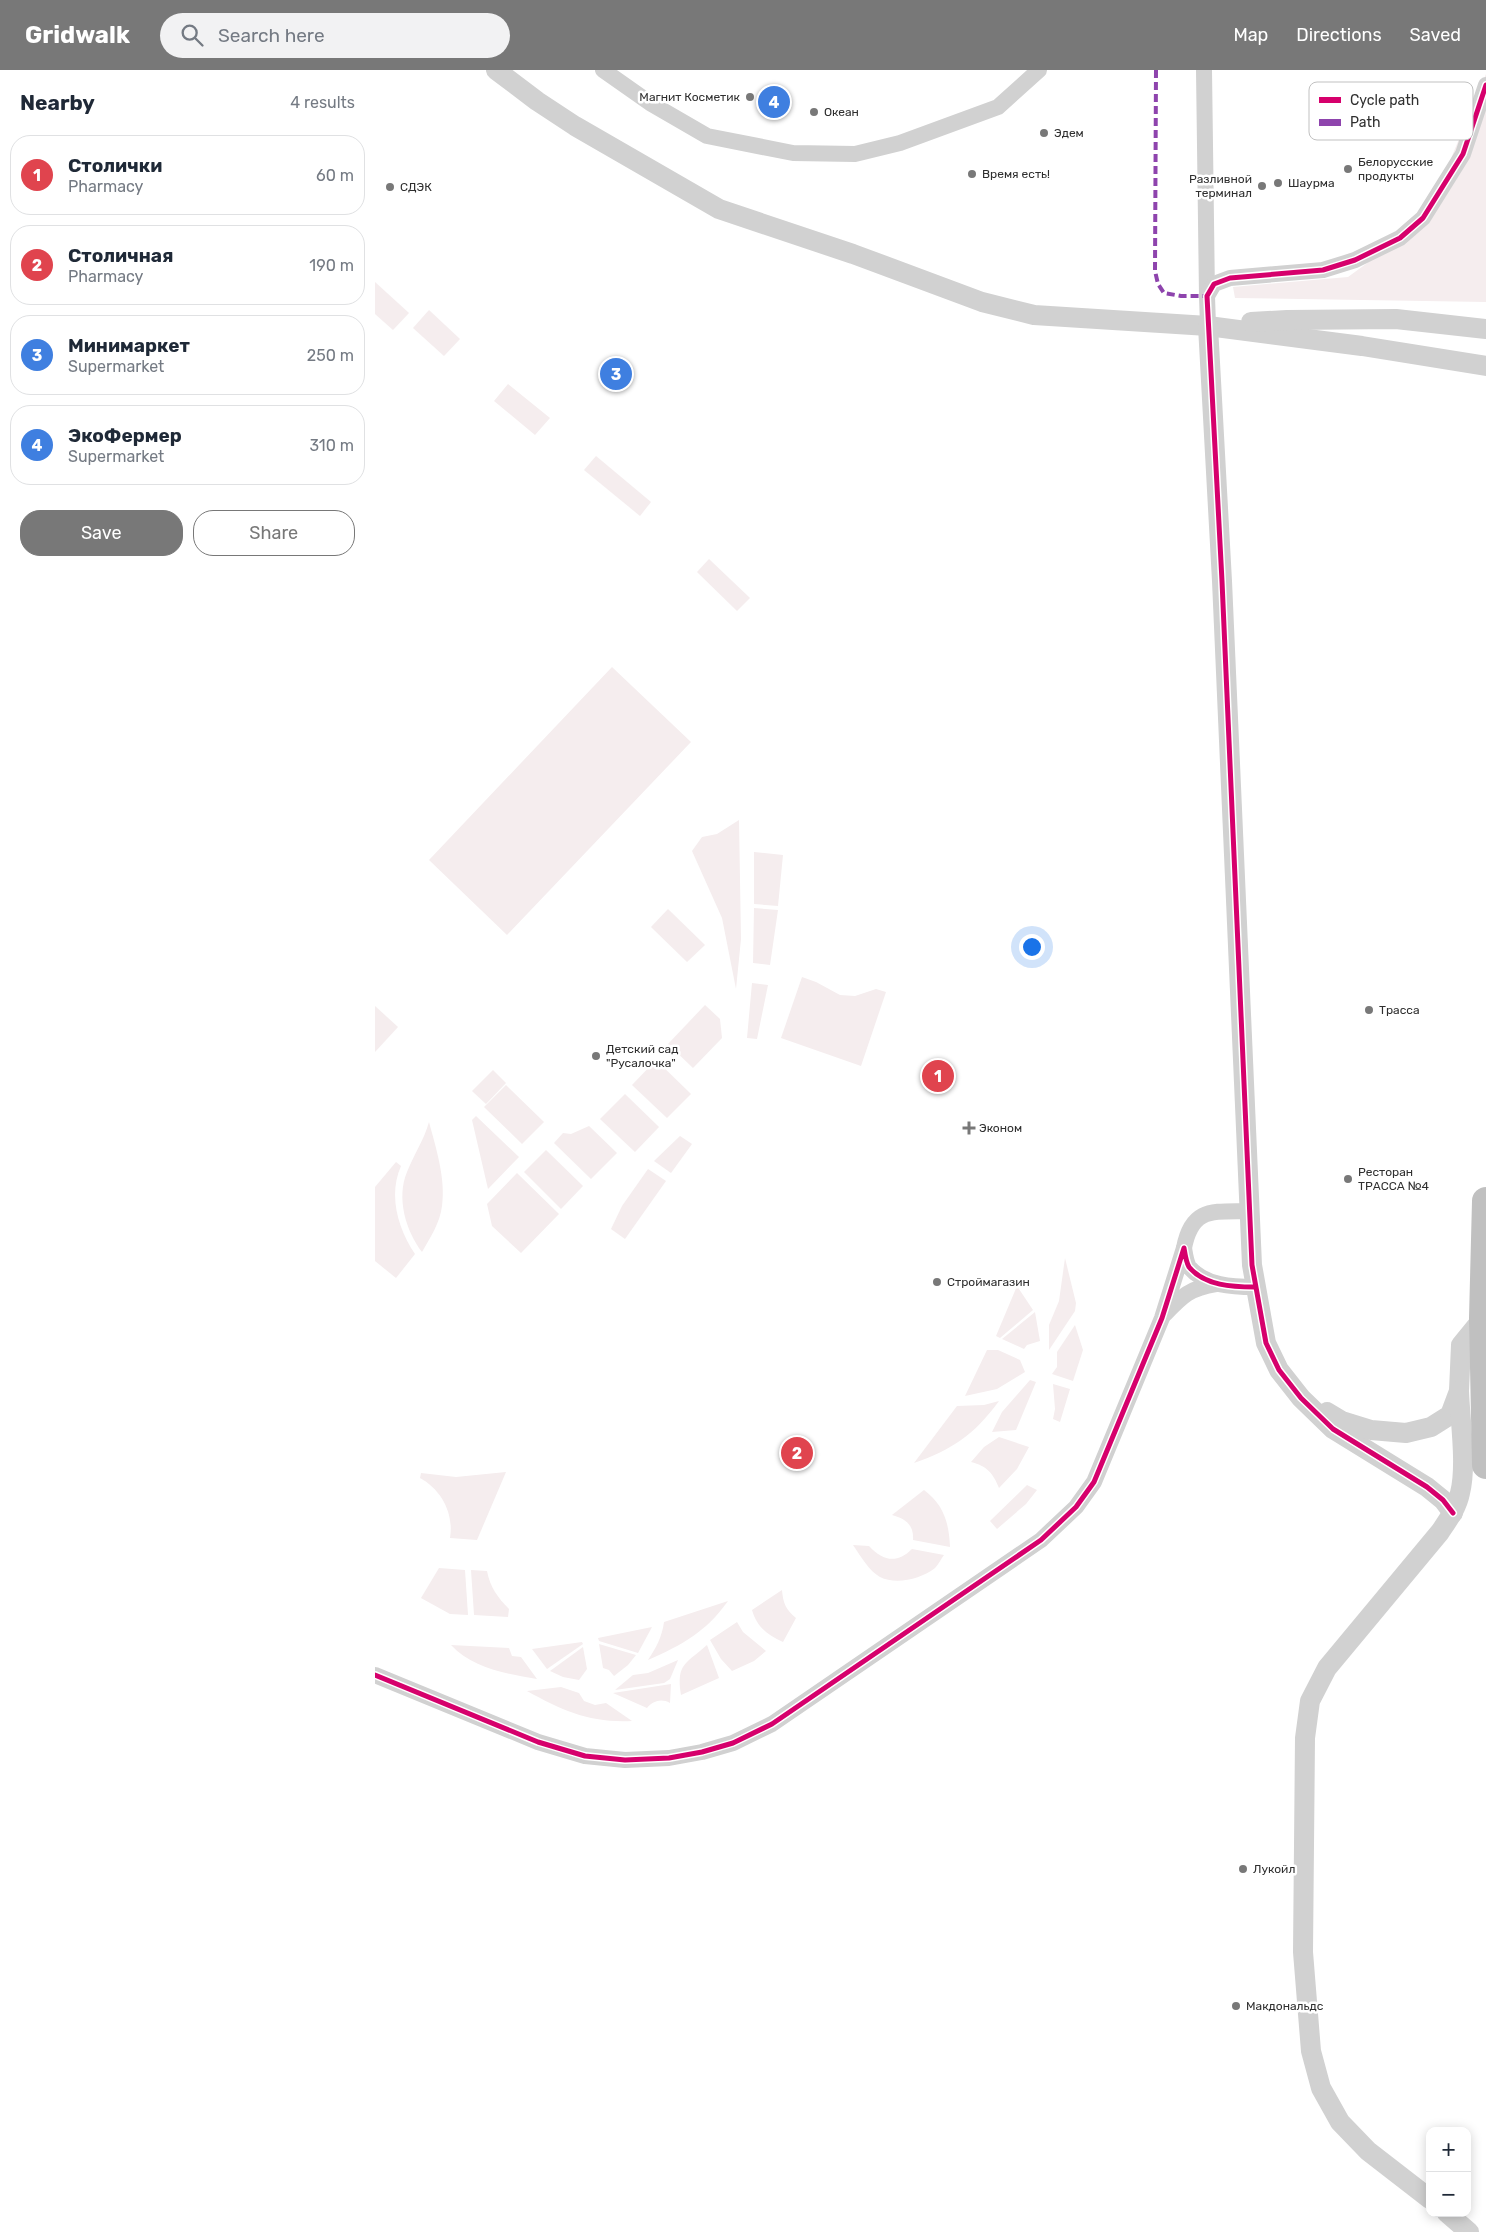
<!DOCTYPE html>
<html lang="en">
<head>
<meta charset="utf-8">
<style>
  body { margin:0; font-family:Rubik,sans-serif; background:#f2f2f3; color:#1f2937 }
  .controls { position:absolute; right:15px; bottom:15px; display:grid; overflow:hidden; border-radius:10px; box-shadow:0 2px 12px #0003 }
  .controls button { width:45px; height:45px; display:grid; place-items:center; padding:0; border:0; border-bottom:1px solid #e0e1e3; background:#fff; color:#1f2937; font:25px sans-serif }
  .you { position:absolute; left:656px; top:876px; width:18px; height:18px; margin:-12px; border:4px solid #fff; border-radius:50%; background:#1a73e8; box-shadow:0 0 0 8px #1a73e833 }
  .badge { display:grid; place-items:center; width:32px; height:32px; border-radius:50%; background:#787878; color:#fff; font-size:16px; font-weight:700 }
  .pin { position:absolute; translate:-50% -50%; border:2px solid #fff; box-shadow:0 1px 5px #0006 }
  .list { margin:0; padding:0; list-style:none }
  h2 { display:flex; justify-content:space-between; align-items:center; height:65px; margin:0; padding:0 20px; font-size:21px }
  h2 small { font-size:16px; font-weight:400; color:#747a83 }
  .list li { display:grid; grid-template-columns:32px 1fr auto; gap:15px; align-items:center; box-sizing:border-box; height:80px; margin:0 10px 10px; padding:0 10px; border:1px solid #e0e1e3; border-radius:20px }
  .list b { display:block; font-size:19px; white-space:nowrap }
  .list p { margin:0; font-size:16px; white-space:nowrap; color:#747a83 }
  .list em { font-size:16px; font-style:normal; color:#747a83 }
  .actions { display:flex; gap:10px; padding:15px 20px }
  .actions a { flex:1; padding:11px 0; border:1px solid #787878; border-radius:20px; text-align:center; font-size:18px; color:#787878 }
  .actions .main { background:#787878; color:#fff }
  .icon { flex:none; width:28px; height:28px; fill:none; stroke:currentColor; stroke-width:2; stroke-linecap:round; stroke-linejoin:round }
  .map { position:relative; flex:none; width:1111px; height:2162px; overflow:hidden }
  header { display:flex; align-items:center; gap:30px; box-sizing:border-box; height:70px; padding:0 25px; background:#787878; color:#fff }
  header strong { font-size:24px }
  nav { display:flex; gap:28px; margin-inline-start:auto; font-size:18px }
  .search { width:350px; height:45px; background:#f2f2f3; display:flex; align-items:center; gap:12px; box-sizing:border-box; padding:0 18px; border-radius:28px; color:#747a83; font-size:19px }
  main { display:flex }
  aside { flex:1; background:#fff }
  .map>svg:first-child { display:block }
  .green { fill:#f5edee }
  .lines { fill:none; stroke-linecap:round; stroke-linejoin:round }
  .minor { stroke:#d1d1d1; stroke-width:16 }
  .tertiary { stroke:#d1d1d1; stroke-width:20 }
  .motorway { stroke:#c0c0c0; stroke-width:28 }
  .quiet { stroke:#8e44ad; stroke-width:4; stroke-dasharray:8 4; stroke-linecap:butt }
  .cycleway-casing { stroke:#fff; stroke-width:8 }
  .cycleway { stroke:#d6006c; stroke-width:5 }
  .poi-dot { fill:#787878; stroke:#fff; stroke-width:2 }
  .labels { text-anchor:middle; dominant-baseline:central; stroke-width:5; stroke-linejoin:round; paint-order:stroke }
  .poi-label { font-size:12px; fill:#2f2f2f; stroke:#fff; text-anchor:start }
  .key { fill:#fff; stroke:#c1c1c1; stroke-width:1 }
  .key-label { font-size:14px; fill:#2f2f2f }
</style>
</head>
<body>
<header>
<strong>Gridwalk</strong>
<div class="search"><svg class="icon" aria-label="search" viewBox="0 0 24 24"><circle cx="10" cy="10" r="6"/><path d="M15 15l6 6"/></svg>Search here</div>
<nav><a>Map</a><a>Directions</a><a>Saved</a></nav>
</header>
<main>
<aside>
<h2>Nearby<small>4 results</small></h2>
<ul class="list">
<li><span class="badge" style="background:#e0444e">1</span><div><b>Столички</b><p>Pharmacy</p></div><em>60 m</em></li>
<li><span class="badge" style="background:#e0444e">2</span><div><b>Столичная</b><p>Pharmacy</p></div><em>190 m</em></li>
<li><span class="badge" style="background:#3f7fe0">3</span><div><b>Минимаркет</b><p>Supermarket</p></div><em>250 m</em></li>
<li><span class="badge" style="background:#3f7fe0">4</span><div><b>ЭкоФермер</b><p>Supermarket</p></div><em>310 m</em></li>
</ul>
<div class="actions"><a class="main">Save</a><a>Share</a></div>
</aside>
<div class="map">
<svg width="1111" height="2162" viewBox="0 0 1111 2162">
  <rect width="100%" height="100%" fill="#fff"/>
  <g class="green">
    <polygon points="1111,4 1111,232 860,228 858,217 973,207 1050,151"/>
    <polygon points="0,212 34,243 18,260 0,244"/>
    <polygon points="54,240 85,269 69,286 38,258"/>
    <polygon points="133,314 175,348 160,365 119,331"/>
    <polygon points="221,386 276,432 265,446 209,400"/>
    <polygon points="334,489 375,528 362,541 322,502"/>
    <polygon points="237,597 316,672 132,865 54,790"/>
    <polygon points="364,750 366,869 361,919 347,848 317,781 327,767 342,764"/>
    <polygon points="379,782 408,785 403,836 379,834"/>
    <polygon points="379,838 403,840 395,895 378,893"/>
    <polygon points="293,839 330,875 312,892 276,857"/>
    <polygon points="427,907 441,912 465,925 480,926 501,919 511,922 486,996 406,968"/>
    <polygon points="377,913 393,915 382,969 372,968"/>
    <polygon points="330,935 345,949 347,968 318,998 293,974"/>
    <polygon points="0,936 23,957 0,982"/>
    <polygon points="281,990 316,1024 292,1048 257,1015"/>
    <polygon points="118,1000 131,1013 111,1034 97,1021"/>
    <polygon points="131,1015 169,1052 147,1074 109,1037"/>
    <polygon points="250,1024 284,1057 260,1082 225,1049"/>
    <polygon points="101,1046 144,1087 113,1119 97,1050"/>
    <path d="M54,1052C61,1078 71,1109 67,1136C65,1153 55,1168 47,1182C31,1161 21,1128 32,1102C39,1084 49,1070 54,1052Z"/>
    <polygon points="214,1056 242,1083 216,1109 179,1073 188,1063 196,1064"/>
    <polygon points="305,1066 317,1074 296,1103 279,1091"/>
    <polygon points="171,1080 208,1116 186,1139 149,1102"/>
    <path d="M21,1092L26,1096C13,1125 23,1159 40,1184L21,1208L0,1191V1117Z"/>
    <polygon points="273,1099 291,1111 250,1169 236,1159 247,1136"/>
    <polygon points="142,1103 184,1144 146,1183 117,1156 112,1134"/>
    <polygon points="690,1188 701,1233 700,1241 674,1280 674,1255 684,1231"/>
    <polygon points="642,1216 658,1240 625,1268 621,1266"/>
    <polygon points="660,1242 665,1271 652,1275 649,1279 627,1269"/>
    <polygon points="700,1255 708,1280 698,1311 677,1304 682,1297 682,1282"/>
    <polygon points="612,1280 623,1280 645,1290 650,1302 622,1319 590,1326"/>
    <polygon points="655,1310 661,1312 641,1360 617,1362 627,1342"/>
    <polygon points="678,1314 695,1319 685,1352 678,1349 680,1339"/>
    <path d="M624,1331C600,1364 577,1380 539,1393L582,1336L609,1335Z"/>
    <path d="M624,1367L654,1377L642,1399L624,1418C618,1403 612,1396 596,1392L609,1377Z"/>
    <path d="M131,1402L102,1470L75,1468C79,1444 67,1420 45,1408L46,1403L81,1407Z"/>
    <polygon points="652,1415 662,1420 651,1434 622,1459 615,1451"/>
    <path d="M549,1420C569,1435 574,1453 575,1477L538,1470C539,1455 531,1449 517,1445Z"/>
    <path d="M478,1475L494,1476C508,1491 522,1494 537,1479L569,1485C566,1489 563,1495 560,1498C546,1509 521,1515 505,1507C494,1501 485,1485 478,1475Z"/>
    <polygon points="64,1498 90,1500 93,1545 75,1544 46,1528"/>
    <path d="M96,1500L112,1501C115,1517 123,1528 134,1539L133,1547L99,1545Z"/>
    <path d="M407,1520C408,1533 411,1540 421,1548L408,1572C392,1565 382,1557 377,1540Z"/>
    <path d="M353,1531C331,1562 307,1575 273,1590C281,1578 287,1567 289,1552Z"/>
    <polygon points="362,1552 368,1562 391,1581 379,1591 357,1601 346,1589 335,1570"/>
    <polygon points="277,1557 263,1583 224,1571 223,1568"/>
    <polygon points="207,1572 208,1574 172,1599 157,1579"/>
    <polygon points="224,1574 261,1585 253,1595 239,1606 234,1600 228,1598"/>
    <path d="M76,1575L134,1578L137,1586L146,1587L162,1609C132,1604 97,1598 76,1575Z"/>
    <path d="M332,1575L344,1608L306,1625C301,1593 311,1594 332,1575Z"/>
    <polygon points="208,1577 212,1599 204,1610 188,1607 175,1601"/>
    <polygon points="303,1590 295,1609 289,1613 240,1620 258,1605 273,1603"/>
    <path d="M296,1614L295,1633C286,1628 278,1631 272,1638L238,1623Z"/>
    <path d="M186,1617L204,1623L209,1631L220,1635L231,1633L257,1651C215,1653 188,1641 152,1621Z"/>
  </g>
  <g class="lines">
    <g class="minor">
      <polyline points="228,0 275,33 332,66 418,83 480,84 525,73 623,37 664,0"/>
      <polyline points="829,0 832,226"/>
      <polyline points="833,256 832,226 839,214 855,208 948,200 980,190 1025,168 1048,148 1088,84 1111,15"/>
      <path d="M809,1178C817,1136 839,1142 875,1141"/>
      <path d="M790,1244C807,1226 815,1218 841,1214"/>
      <path d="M0,1605L163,1672L210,1686L250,1690L294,1688L327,1682L358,1673L397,1654L666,1470L701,1437L719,1412L787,1248L809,1178C810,1184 811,1192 814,1197C830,1216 858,1217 880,1217"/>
    </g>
    <g class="tertiary">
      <polyline points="121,0 162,31 200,56 344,139 478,184 607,232 659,245 833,256 987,276 1111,296"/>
      <polyline points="876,252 912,250 1021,249 1111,259"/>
      <polyline points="833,256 847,511 877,1195 891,1273 904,1300 926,1328 958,1359 1052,1417 1068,1430 1078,1443"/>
      <polyline points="952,1342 967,1351 996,1360 1031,1363 1056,1357 1075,1345 1084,1321 1086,1275 1108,1248"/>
      <path d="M1055,2129L993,2081L965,2052L946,2018L936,1981L928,1882L930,1668L935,1631L952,1598L1065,1462C1073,1450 1082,1438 1085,1423C1092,1396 1085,1350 1084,1321"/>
      <polyline points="1072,2143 1094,2162"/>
    </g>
    <polyline class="motorway" points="1111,1131 1108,1248 1111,1395"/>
    <polyline class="quiet" points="781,0 780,201 783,214 789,223 806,226 832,226"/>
    <g class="cycleway-casing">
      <g id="cycleway">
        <polyline points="1078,1443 1068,1430 1052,1417 958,1359 926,1328 904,1300 891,1273 877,1195 847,511 832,226 839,214 855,208 948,200 980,190 1025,168 1048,148 1088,84 1111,15"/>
        <path d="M0,1605L163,1672L210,1686L250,1690L294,1688L327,1682L358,1673L397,1654L666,1470L701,1437L719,1412L787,1248L809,1178C810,1184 811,1192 814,1197C830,1216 858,1217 880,1217"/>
      </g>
    </g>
    <use href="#cycleway" class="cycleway"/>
  </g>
  <g class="poi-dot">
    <circle cx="375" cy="27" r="5"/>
    <circle cx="439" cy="42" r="5"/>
    <circle cx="669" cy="63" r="5"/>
    <circle cx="973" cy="99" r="5"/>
    <circle cx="597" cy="104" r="5"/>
    <circle cx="903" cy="113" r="5"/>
    <circle cx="887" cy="116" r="5"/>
    <circle cx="15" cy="117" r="5"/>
    <circle cx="994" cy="940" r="5"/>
    <circle cx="221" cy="986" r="5"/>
    <path d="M591.5 1050.5h5v5h5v5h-5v5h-5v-5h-5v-5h5z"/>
    <circle cx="973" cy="1109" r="5"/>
    <circle cx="562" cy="1212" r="5"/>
    <circle cx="868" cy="1799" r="5"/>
    <circle cx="861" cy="1936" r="5"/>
  </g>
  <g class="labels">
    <g class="poi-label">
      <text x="365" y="27" text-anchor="end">Магнит Косметик</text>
      <text x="449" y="42">Океан</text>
      <text x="679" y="63">Эдем</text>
      <text x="983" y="92">Белорусские<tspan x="983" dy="14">продукты</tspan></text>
      <text x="607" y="104">Время есть!</text>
      <text x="877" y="109" text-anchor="end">Разливной<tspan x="877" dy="14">терминал</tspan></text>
      <text x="913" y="113">Шаурма</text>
      <text x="25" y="117">СДЭК</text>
      <text x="1004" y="940">Трасса</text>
      <text x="231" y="979">Детский сад<tspan x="231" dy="14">"Русалочка"</tspan></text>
      <text x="604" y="1058">Эконом</text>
      <text x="983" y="1102">Ресторан<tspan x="983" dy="14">ТРАССА №4</tspan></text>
      <text x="572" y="1212">Строймагазин</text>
      <text x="878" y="1799">Лукойл</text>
      <text x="871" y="1936">Макдональдс</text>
    </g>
  </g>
  <rect x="934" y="12" width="164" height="58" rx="8" class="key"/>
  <rect x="944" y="27" width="22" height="6" fill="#d6006c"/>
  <rect x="944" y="49" width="22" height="7" fill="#8e44ad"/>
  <g class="key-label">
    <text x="975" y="35">Cycle path</text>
    <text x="975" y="57">Path</text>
  </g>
</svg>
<div class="controls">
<button>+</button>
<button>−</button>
</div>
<div class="you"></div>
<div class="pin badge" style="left:563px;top:1006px;background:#e0444e">1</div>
<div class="pin badge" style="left:422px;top:1383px;background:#e0444e">2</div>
<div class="pin badge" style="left:241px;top:304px;background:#3f7fe0">3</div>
<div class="pin badge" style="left:399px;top:32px;background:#3f7fe0">4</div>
</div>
</main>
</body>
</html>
